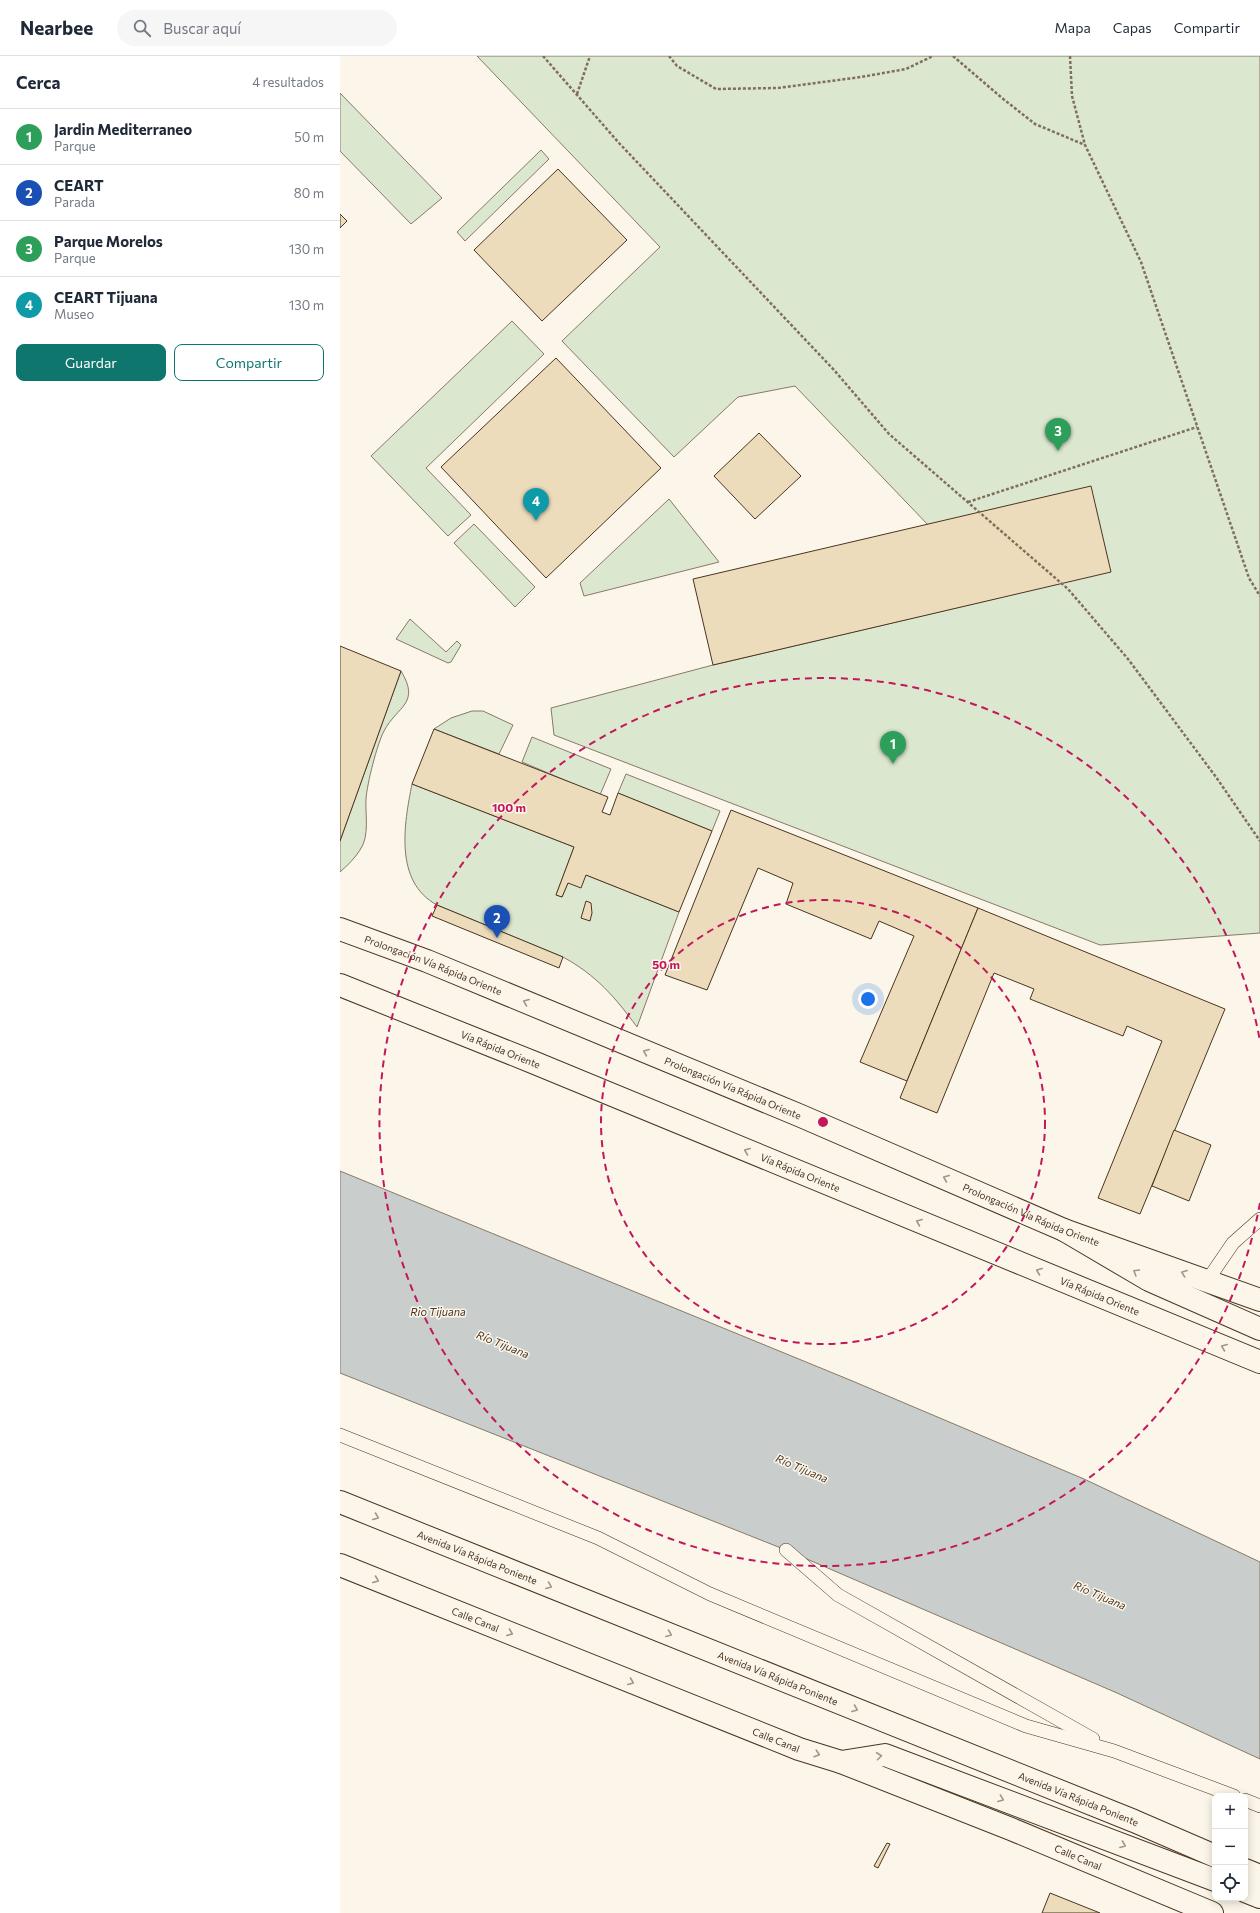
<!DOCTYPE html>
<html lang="es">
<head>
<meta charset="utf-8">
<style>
  body { margin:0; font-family:Commissioner,sans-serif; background:#f6f6f7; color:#1f2937 }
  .controls { position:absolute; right:12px; bottom:12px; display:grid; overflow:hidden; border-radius:8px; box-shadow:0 2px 10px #0003 }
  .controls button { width:36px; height:36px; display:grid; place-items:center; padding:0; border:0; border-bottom:1px solid #e0e1e3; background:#fff; color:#1f2937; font:20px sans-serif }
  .you { position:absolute; left:528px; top:943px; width:14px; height:14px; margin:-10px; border:3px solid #fff; border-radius:50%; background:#1a73e8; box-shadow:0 0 0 6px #1a73e833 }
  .badge { display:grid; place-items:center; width:26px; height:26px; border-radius:50%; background:#0f766e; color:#fff; font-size:13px; font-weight:700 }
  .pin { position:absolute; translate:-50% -33px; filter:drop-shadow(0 1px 2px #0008) }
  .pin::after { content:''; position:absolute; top:21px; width:14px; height:12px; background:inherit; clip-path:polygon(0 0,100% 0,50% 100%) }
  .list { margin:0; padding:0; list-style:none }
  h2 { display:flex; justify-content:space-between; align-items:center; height:52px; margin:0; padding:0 16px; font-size:17px }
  h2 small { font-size:13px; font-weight:400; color:#747a83 }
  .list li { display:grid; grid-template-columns:26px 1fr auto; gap:12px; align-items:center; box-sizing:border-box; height:56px; padding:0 16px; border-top:1px solid #e0e1e3 }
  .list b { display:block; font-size:15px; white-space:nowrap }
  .list p { margin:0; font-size:13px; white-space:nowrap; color:#747a83 }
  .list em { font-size:13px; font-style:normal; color:#747a83 }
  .actions { display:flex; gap:8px; padding:12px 16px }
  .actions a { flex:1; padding:9px 0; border:1px solid #0f766e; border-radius:8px; text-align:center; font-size:14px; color:#0f766e }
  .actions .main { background:#0f766e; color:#fff }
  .icon { flex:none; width:22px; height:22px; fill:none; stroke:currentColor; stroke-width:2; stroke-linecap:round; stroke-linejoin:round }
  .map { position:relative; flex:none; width:920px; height:1857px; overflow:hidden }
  header { display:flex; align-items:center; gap:24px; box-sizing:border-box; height:56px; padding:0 20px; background:#fff; border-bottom:1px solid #e0e1e3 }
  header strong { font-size:19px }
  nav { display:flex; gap:22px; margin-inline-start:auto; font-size:14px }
  .search { width:280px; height:36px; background:#f6f6f7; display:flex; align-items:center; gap:10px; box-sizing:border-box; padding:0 14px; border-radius:22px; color:#747a83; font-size:15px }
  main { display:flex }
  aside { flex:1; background:#fff }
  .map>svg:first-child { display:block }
  .green { fill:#dce7d0; stroke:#887966 }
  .water { fill:#c9cecd; stroke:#887966 }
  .building { fill:#ecdcbc; stroke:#4a3520 }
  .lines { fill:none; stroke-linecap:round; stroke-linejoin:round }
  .service-casing { stroke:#4a3520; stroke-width:14 }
  .secondary-casing { stroke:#4a3520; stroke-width:24 }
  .trunk-casing { stroke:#4a3520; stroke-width:24 }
  .path { stroke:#7f6f5c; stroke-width:2.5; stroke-dasharray:3 2; stroke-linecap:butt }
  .service { stroke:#fbf6e9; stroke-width:13 }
  .secondary { stroke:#fbf6e9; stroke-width:22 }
  .trunk { stroke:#fbf6e9; stroke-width:22 }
  .oneway { stroke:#a29684 }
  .ring { fill:none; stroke:#c2185b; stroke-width:2; stroke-dasharray:7 5 }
  .labels { text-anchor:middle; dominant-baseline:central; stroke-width:3; stroke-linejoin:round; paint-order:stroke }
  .street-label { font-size:10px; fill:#4a3520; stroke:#fbf6e9 }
  .water-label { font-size:11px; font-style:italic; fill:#4a3520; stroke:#fbf6e9 }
  .centre { fill:#c2185b; stroke:#fbf6e9; stroke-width:2 }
  .ring-label { font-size:12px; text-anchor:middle; font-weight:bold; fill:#c2185b; stroke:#fbf6e9; stroke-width:3; stroke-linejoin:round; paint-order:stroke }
</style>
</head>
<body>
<header>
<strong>Nearbee</strong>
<div class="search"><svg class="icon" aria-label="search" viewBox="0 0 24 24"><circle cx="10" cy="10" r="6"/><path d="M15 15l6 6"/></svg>Buscar aquí</div>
<nav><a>Mapa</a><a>Capas</a><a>Compartir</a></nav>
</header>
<main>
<aside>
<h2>Cerca<small>4 resultados</small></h2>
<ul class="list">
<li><span class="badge" style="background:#2e9e5b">1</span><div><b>Jardin Mediterraneo</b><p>Parque</p></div><em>50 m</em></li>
<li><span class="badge" style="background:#1a4fb4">2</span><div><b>CEART</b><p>Parada</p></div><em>80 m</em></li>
<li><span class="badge" style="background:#2e9e5b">3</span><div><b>Parque Morelos</b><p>Parque</p></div><em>130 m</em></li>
<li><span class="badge" style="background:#0f9aa8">4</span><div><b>CEART Tijuana</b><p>Museo</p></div><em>130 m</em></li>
</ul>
<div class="actions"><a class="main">Guardar</a><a>Compartir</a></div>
</aside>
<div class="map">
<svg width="920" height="1857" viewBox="0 0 920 1857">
  <rect width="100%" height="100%" fill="#fbf6e9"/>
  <g class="green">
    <polygon points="137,0 920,0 920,877 760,889 214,679 211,652 373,609 658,542 455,330 398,341 334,401 222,285 320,191"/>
    <polygon points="0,37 102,142 71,168 0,95"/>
    <polygon points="201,94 209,103 125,185 117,176"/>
    <polygon points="172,265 204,298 86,412 131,459 108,480 31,400"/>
    <polygon points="329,443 379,506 244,540 240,527"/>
    <polygon points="134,468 195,531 175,551 114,487"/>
    <polygon points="70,563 106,596 117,585 121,589 111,606 108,607 56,583"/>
    <path d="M61,615C81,648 57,650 44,675C37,688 27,728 26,743C25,758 30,780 20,794C15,802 7,810 0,816V785Z"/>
    <polygon points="132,655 143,655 173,669 159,698 94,673 111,662"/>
    <polygon points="192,681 271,713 260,739 182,706"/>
    <polygon points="286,718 380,755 372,775 278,737"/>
    <path d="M72,728L234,791L216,839L222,841L228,827L246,819L339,856L297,971C275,941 256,919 223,901L97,849C54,826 64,768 72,728Z"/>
  </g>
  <polygon class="water" points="0,1115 510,1324 744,1423 920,1506 920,1703 777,1637 446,1494 0,1317"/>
  <g class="building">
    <polygon points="218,113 287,184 202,265 134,194"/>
    <polygon points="0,158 7,165 0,172"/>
    <polygon points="216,302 321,412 206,522 101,411"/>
    <polygon points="419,377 461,420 415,463 374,420"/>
    <polygon points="751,430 771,516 373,609 353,523"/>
    <polygon points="0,590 61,615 0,785"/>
    <polygon points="94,673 268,741 262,756 270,759 278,737 372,775 339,856 246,819 241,832 228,827 222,841 216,839 234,791 72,728"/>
    <polygon points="391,754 638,852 567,1025 520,1006 574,880 539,865 531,883 446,848 453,827 418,812 367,934 325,919"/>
    <polygon points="246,845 251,847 252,857 250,865 241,862"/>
    <polygon points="97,849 223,901 219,912 92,860"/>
    <polygon points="638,852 885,953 800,1158 758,1142 822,985 787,970 783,980 690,943 694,933 654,917 597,1057 560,1042"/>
    <polygon points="834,1074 871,1089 849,1145 812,1130"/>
    <polygon points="547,1787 550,1788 538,1812 534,1810"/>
    <polygon points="710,1837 760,1857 702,1857"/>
  </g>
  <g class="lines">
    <g class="service-casing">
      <g id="service">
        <polyline points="867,1225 893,1187 920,1163"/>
        <polyline points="0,1379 258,1482 370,1538 686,1670 774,1695 894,1740"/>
        <polyline points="446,1494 498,1539 753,1683"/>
        <polyline points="905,1744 920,1750"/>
      </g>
    </g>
    <g class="secondary-casing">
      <g id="secondary">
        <path id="s1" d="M0,873L87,905L461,1060L724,1174L920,1244"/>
        <path id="s2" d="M0,1509L459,1693L501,1706L671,1773L872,1857"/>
      </g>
    </g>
    <g class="trunk-casing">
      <g id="trunk">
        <path id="s3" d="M0,929L195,1007L920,1306"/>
        <polyline points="724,1174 809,1224 920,1273"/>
        <path id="s4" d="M0,1446L794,1765L875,1800"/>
        <polyline points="501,1706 545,1699 875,1824"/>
        <polyline points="905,1814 920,1820"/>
        <polyline points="905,1835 920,1841"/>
      </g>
    </g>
    <g class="path">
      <polyline points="203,0 279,87 494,314 549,378 728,533 788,603 876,721 920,785"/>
      <polyline points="329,0 337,10 376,33 438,32 521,21 566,13 593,0"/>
      <polyline points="613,0 662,42 695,68 745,89"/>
      <polyline points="730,0 732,40 745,89 801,206 909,522 920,540"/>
      <polyline points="237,38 250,0"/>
      <polyline points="628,446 857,371"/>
    </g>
    <use href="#service" class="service"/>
    <use href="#secondary" class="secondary"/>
    <use href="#trunk" class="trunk"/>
  </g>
  <defs><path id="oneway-chevron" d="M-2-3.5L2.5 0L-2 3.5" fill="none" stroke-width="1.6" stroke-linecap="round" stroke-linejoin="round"/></defs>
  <g class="oneway">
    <use href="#oneway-chevron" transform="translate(186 946) rotate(-158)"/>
    <use href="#oneway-chevron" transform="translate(306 996) rotate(-157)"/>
    <use href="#oneway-chevron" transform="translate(407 1095) rotate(-158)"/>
    <use href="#oneway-chevron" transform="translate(606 1122) rotate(-157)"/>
    <use href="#oneway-chevron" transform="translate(579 1166) rotate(-158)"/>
    <use href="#oneway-chevron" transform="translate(699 1215) rotate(-158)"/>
    <use href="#oneway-chevron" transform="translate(796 1216) rotate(-149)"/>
    <use href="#oneway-chevron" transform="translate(844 1217) rotate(-160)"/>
    <use href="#oneway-chevron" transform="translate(884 1291) rotate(-158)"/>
    <use href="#oneway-chevron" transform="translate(36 1461) rotate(22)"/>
    <use href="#oneway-chevron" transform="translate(36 1524) rotate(22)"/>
    <use href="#oneway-chevron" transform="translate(209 1530) rotate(22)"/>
    <use href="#oneway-chevron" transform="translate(170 1577) rotate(22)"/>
    <use href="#oneway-chevron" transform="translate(329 1578) rotate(22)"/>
    <use href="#oneway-chevron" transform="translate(291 1626) rotate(22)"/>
    <use href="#oneway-chevron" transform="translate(515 1653) rotate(22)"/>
    <use href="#oneway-chevron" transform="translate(477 1698) rotate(18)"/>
    <use href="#oneway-chevron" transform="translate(539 1700) rotate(-7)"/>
    <use href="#oneway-chevron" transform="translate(661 1743) rotate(21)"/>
    <use href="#oneway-chevron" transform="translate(783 1789) rotate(21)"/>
  </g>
  <g class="ring">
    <circle cx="483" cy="1066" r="222"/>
    <path d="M920 1147A444 444 0 1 1 920 985"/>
  </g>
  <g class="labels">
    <g class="street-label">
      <text stroke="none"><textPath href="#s1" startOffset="100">Prolongación Vía Rápida Oriente</textPath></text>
      <text stroke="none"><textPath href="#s3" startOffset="173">Vía Rápida Oriente</textPath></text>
      <text stroke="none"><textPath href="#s1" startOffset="424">Prolongación Vía Rápida Oriente</textPath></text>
      <text stroke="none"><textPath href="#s3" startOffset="497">Vía Rápida Oriente</textPath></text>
      <text stroke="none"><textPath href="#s1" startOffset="748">Prolongación Vía Rápida Oriente</textPath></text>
      <text stroke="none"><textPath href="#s3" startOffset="821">Vía Rápida Oriente</textPath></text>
      <text stroke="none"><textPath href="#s4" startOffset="148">Avenida Vía Rápida Poniente</textPath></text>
      <text stroke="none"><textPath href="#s2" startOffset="146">Calle Canal</textPath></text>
      <text stroke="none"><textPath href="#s4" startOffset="472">Avenida Vía Rápida Poniente</textPath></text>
      <text stroke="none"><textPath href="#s2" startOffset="470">Calle Canal</textPath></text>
      <text stroke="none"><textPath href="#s4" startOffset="796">Avenida Vía Rápida Poniente</textPath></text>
      <text stroke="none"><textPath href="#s2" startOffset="794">Calle Canal</textPath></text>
    </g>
    <g class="water-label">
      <text x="98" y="1255">Rio Tijuana</text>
      <text transform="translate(163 1288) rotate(22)">Río Tijuana</text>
      <text transform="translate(462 1412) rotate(23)">Río Tijuana</text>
      <text transform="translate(760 1539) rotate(23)">Río Tijuana</text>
    </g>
  </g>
  <circle cx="483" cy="1066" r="6" class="centre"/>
  <g class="ring-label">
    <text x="169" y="756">100 m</text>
    <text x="326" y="913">50 m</text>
  </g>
</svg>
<div class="controls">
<button>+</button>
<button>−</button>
<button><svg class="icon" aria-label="locate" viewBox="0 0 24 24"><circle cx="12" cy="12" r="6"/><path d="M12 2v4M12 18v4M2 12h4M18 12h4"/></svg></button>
</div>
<div class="you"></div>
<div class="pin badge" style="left:553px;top:708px;background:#2e9e5b">1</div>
<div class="pin badge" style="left:157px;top:882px;background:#1a4fb4">2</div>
<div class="pin badge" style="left:718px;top:395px;background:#2e9e5b">3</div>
<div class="pin badge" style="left:196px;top:465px;background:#0f9aa8">4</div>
</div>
</main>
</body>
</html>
